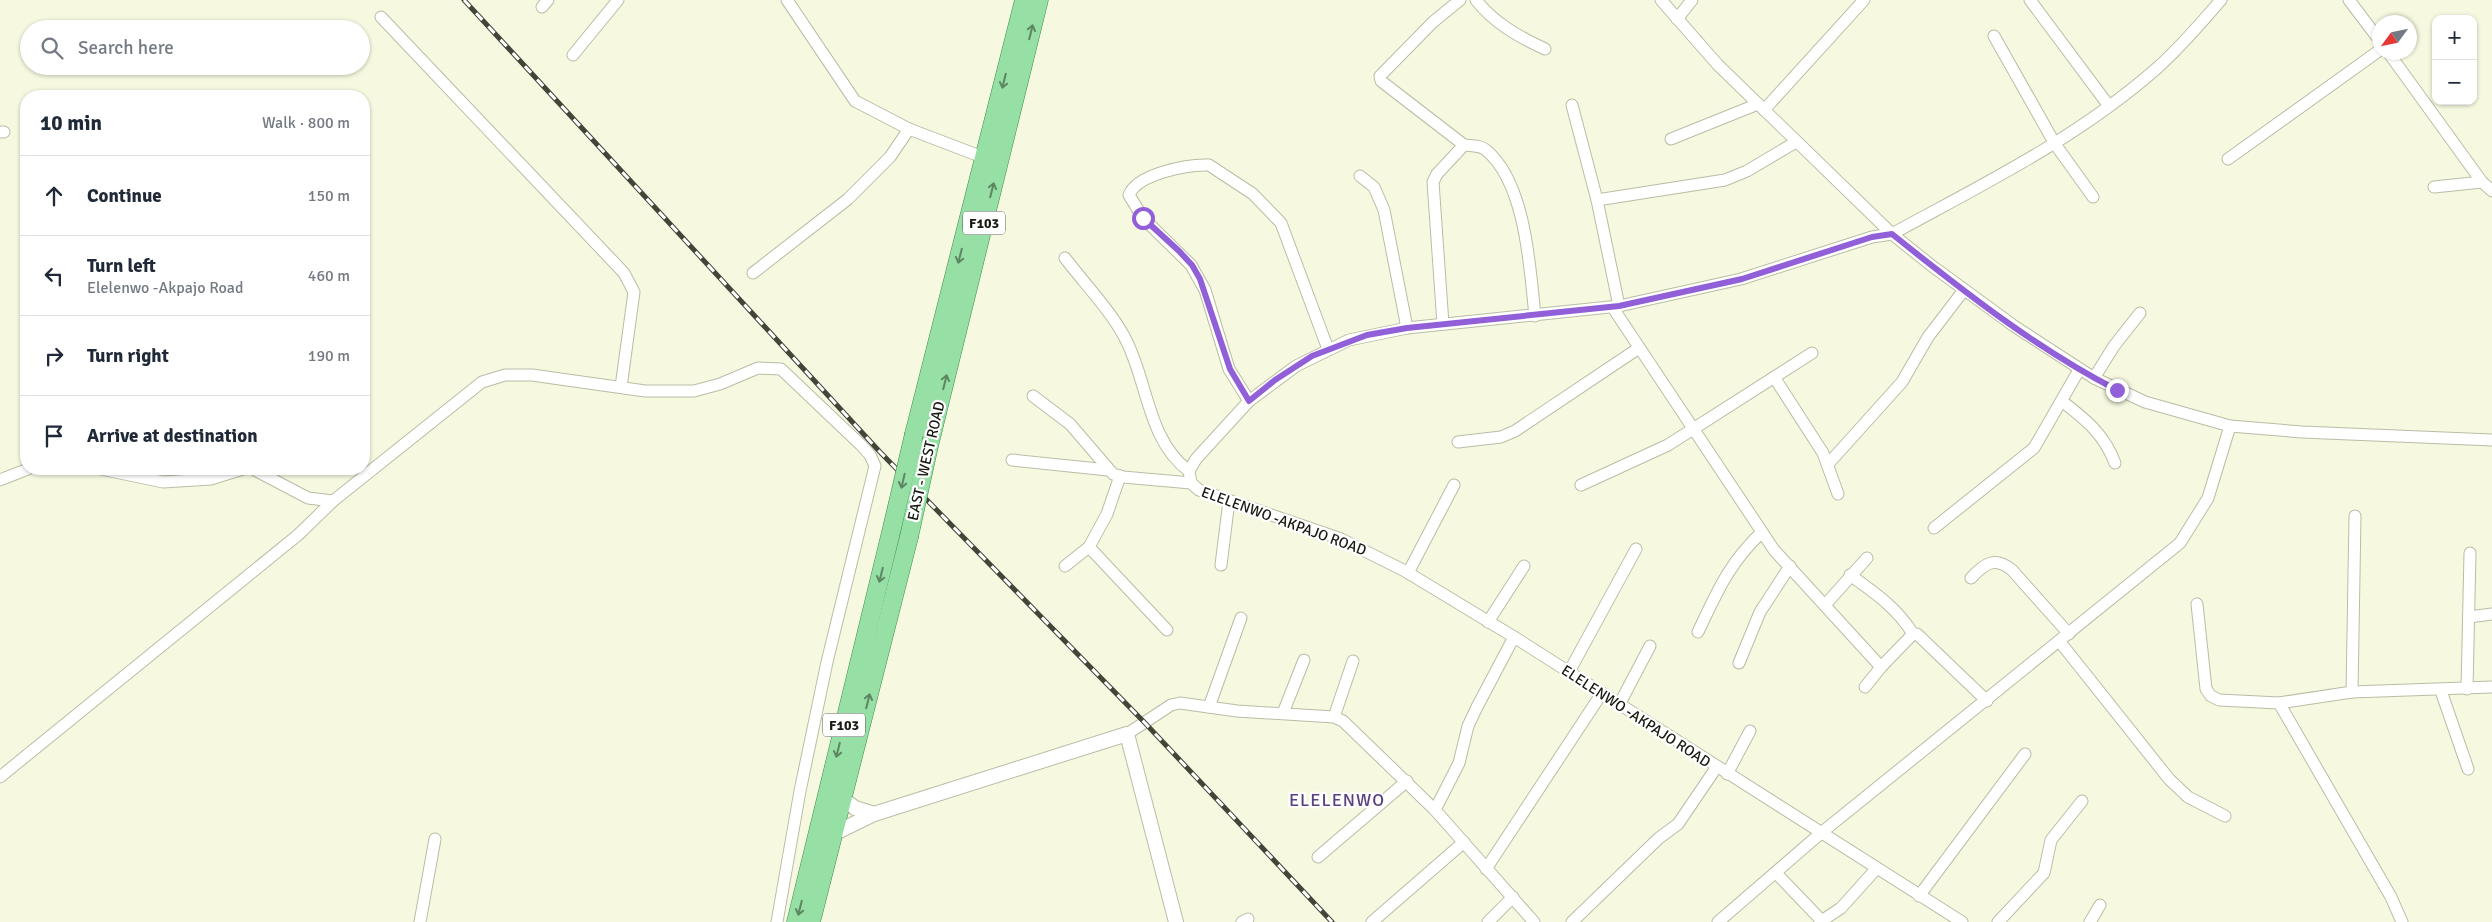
<!DOCTYPE html>
<html lang="en">
<head>
<meta charset="utf-8">
<style>
  body { margin:0; font-family:Signika,sans-serif; background:#f6f6f7; color:#1f2937 }
  .controls { position:absolute; right:15px; top:15px; display:grid; overflow:hidden; border-radius:10px; box-shadow:0 1px 4px #0004 }
  .controls button { width:45px; height:45px; display:grid; place-items:center; padding:0; border:0; border-bottom:1px solid #e0e1e3; background:#fff; color:#1f2937; font:25px sans-serif }
  .compass { position:absolute; left:2372px; top:15px; width:45px; height:45px; border-radius:50%; background:#fff; box-shadow:0 1px 4px #0004; rotate:237deg }
  .stop { position:absolute; width:15px; height:15px; margin:-11px; border:4px solid #915fd8; border-radius:50%; background:#fff }
  .stop.end { background:#915fd8; border-color:#fff; box-shadow:0 1px 5px #0008 }
  .list { margin:0; padding:0; list-style:none }
  h2 { display:flex; justify-content:space-between; align-items:center; height:65px; margin:0; padding:0 20px; font-size:21px }
  h2 small { font-size:16px; font-weight:400; color:#747a83 }
  .list li { display:grid; grid-template-columns:32px 1fr auto; gap:15px; align-items:center; box-sizing:border-box; height:80px; padding:0 20px; border-top:1px solid #e0e1e3 }
  .list b { display:block; font-size:19px; white-space:nowrap }
  .list p { margin:0; font-size:16px; white-space:nowrap; color:#747a83 }
  .list em { font-size:16px; font-style:normal; color:#747a83 }
  .icon { flex:none; width:28px; height:28px; fill:none; stroke:currentColor; stroke-width:2; stroke-linecap:round; stroke-linejoin:round }
  .map { position:relative; flex:none; width:2492px; height:922px; overflow:hidden }
  .search { position:absolute; background:#fff; box-shadow:0 1px 4px #0004; left:20px; top:20px; width:350px; height:55px; display:flex; align-items:center; gap:12px; box-sizing:border-box; padding:0 18px; border-radius:28px; color:#747a83; font-size:19px }
  .panel { position:absolute; background:#fff; box-shadow:0 1px 4px #0004; left:20px; top:90px; width:350px; height:385px; border-radius:20px }
  .map>svg:first-child { display:block }
  .lines { fill:none; stroke-linecap:round; stroke-linejoin:round }
  .minor-casing { stroke:#babda5; stroke-width:13 }
  .tertiary-casing { stroke:#babda5; stroke-width:16 }
  .primary-casing { stroke:#3c8b4a; stroke-width:19 }
  .minor { stroke:#fff; stroke-width:11 }
  .tertiary { stroke:#fff; stroke-width:14 }
  .primary { stroke:#96dfa5; stroke-width:18 }
  .rail-casing { stroke:#434539; stroke-width:5 }
  .rail { stroke:#fff; stroke-width:3; stroke-dasharray:9; stroke-linecap:butt }
  .primary-bridge-casing { stroke:#3c8b4a; stroke-width:19; stroke-linecap:butt }
  .primary-bridge { stroke:#96dfa5; stroke-width:18 }
  .oneway { stroke:#5d8662 }
  .route { stroke:#915fd8; stroke-width:6 }
  .labels { text-anchor:middle; dominant-baseline:central; stroke-width:4.5; stroke-linejoin:round; paint-order:stroke }
  .shield { fill:#fff; stroke:#5d5e58; stroke-width:1 }
  .shield-label { font-size:14px; font-weight:bold; fill:#181911 }
  .street-label { font-size:15px; fill:#181911; stroke:#fff }
  .quarter-label { font-size:18px; letter-spacing:1px; fill:#59417e; stroke:#fff }
</style>
</head>
<body>
<div class="map">
<svg width="2492" height="922" viewBox="0 0 2492 922">
  <rect width="100%" height="100%" fill="#f6f9e0"/>
  <g class="lines">
    <g class="minor-casing">
      <g id="minor">
        <polyline points="787,0 855,101 909,129 985,158"/>
        <path d="M1460,0L1433,22L1380,76L1381,81L1464,145C1472,146 1480,145 1486,150C1526,183 1530,269 1535,316"/>
        <path d="M1476,0C1494,23 1519,37 1545,49"/>
        <polyline points="1661,0 1718,65 1892,234 1932,266 2014,326 2094,378 2145,402 2230,426 2302,432 2492,440"/>
        <polyline points="2030,0 2109,106"/>
        <polyline points="2349,0 2380,41"/>
        <polyline points="542,7 548,0"/>
        <polyline points="381,17 624,273 634,292 621,387"/>
        <polyline points="1677,19 1692,0"/>
        <polyline points="1994,36 2055,144 2093,197"/>
        <polyline points="2388,52 2482,182 2492,191"/>
        <polyline points="573,55 618,0"/>
        <polyline points="1572,105 1597,200 1619,306"/>
        <polyline points="1764,110 1864,0"/>
        <polyline points="0,132 4,132"/>
        <polyline points="1671,139 1758,104"/>
        <polyline points="2228,159 2380,50"/>
        <polyline points="1360,176 1374,187 1384,210 1407,328"/>
        <polyline points="2434,187 2482,182"/>
        <polyline points="1597,200 1725,180 1747,171 1796,142"/>
        <path d="M1065,258C1084,283 1111,311 1125,338C1148,381 1147,440 1189,471"/>
        <polyline points="753,273 848,199 890,157 909,129"/>
        <polyline points="1613,308 1774,550 1881,667"/>
        <polyline points="1443,324 1433,182 1437,174 1464,145"/>
        <polyline points="1774,377 1823,453 1838,494"/>
        <polyline points="2094,378 2114,346 2140,313"/>
        <polyline points="1033,396 1070,424 1113,474 1123,477 1191,483"/>
        <path d="M1249,401L1229,369L1205,290L1191,265L1143,218L1129,195C1137,174 1188,164 1209,165L1253,194L1281,223L1328,349"/>
        <path d="M2063,402C2086,420 2104,434 2115,463"/>
        <polyline points="1458,442 1501,437 1515,431 1639,348"/>
        <polyline points="1012,460 1108,470"/>
        <polyline points="1829,463 1902,382 1928,337 1964,290"/>
        <polyline points="101,469 163,482 211,479 243,469"/>
        <polyline points="253,469 308,498 333,501"/>
        <polyline points="0,480 28,469"/>
        <polyline points="1581,485 1668,445 1812,353"/>
        <polyline points="1934,528 2034,448 2079,370"/>
        <polyline points="1089,547 1167,630"/>
        <polyline points="1221,565 1229,501"/>
        <polyline points="1065,566 1089,547 1107,514 1120,476"/>
        <polyline points="1408,573 1454,485"/>
        <path d="M1850,575C1875,593 1897,608 1913,634H1917L1987,701"/>
        <path d="M1971,578C1985,563 1995,556 2012,570L2069,634"/>
        <polyline points="2197,604 2206,689 2211,696 2219,700 2279,703 2352,692 2492,687"/>
        <polyline points="1825,605 1867,558"/>
        <polyline points="2469,617 2492,614"/>
        <polyline points="1488,622 1524,566"/>
        <path d="M1698,632C1717,592 1729,563 1762,532"/>
        <polyline points="2060,642 2169,779 2188,797 2225,816"/>
        <polyline points="1739,663 1760,612 1790,566"/>
        <polyline points="1569,672 1636,549"/>
        <polyline points="1865,687 1881,667 1913,634"/>
        <polyline points="2467,689 2470,553"/>
        <polyline points="2441,691 2468,769"/>
        <polyline points="2352,692 2355,516"/>
        <polyline points="2279,703 2391,897 2402,922"/>
        <polyline points="1619,705 1650,646"/>
        <polyline points="1209,707 1241,618"/>
        <polyline points="1283,713 1304,660"/>
        <polyline points="1334,717 1353,661"/>
        <polyline points="1127,734 1171,705 1180,703 1237,711 1334,717 1343,721 1435,810 1534,922"/>
        <polyline points="1727,774 1750,731"/>
        <polyline points="0,777 298,535 333,501 482,382 505,375 532,375 645,391 694,391 720,384 758,368 781,369 861,445 870,455 875,466 827,662 800,791 777,922"/>
        <polyline points="1435,810 1459,763 1468,726 1477,707 1514,637"/>
        <polyline points="1318,857 1407,781"/>
        <polyline points="1486,869 1602,693"/>
        <polyline points="1776,873 1822,921"/>
        <polyline points="1919,896 2025,754"/>
        <polyline points="420,922 435,839"/>
        <polyline points="1242,922 1248,919"/>
        <polyline points="1372,922 1464,842"/>
        <polyline points="1488,922 1513,897"/>
        <polyline points="1572,922 1659,838 1678,824 1716,768"/>
        <polyline points="1718,922 1821,833 2180,543 2208,498 2230,426"/>
        <polyline points="1820,922 1841,908 1877,868"/>
        <path d="M1962,922L1514,637L1405,571L1341,539L1199,490L1191,483L1189,471L1196,459L1249,401L1296,366L1349,340L1407,328L1619,306L1741,279L1872,237L1892,234C1985,183 2076,139 2156,69C2180,48 2200,24 2221,0"/>
        <polyline points="1998,922 2044,873 2051,840 2082,801"/>
        <polyline points="2090,922 2100,905"/>
      </g>
    </g>
    <g class="tertiary-casing">
      <g id="tertiary">
        <polyline points="843,799 855,808 874,814"/>
        <polyline points="833,834 874,814 1127,734 1176,922"/>
      </g>
    </g>
    <g class="primary-casing">
      <g id="primary">
        <polyline points="914,434 1024,0"/>
        <polyline points="929,446 1039,0"/>
        <polyline points="796,922 892,528"/>
        <polyline points="811,922 909,537"/>
      </g>
    </g>
    <use href="#minor" class="minor"/>
    <use href="#tertiary" class="tertiary"/>
    <use href="#primary" class="primary"/>
    <g class="rail-casing">
      <polyline id="rail" points="464,0 880,452 1145,723 1332,922"/>
    </g>
    <use href="#rail" class="rail"/>
    <g class="primary-bridge-casing">
      <g id="primary-bridge">
        <polyline points="892,528 914,434"/>
        <polyline points="909,537 929,446"/>
      </g>
    </g>
    <use href="#primary-bridge" class="primary-bridge"/>
  </g>
  <defs><path id="oneway-shaft" d="M-6 0H5M1.5-3L5.5 0L1.5 3" fill="none" stroke-width="1.6" stroke-linecap="round" stroke-linejoin="round" transform="scale(1.25)"/></defs>
  <g class="oneway">
    <use href="#oneway-shaft" transform="translate(1031 32) rotate(-76)"/>
    <use href="#oneway-shaft" transform="translate(1004 81) rotate(104)"/>
    <use href="#oneway-shaft" transform="translate(992 190) rotate(-76)"/>
    <use href="#oneway-shaft" transform="translate(960 256) rotate(104)"/>
    <use href="#oneway-shaft" transform="translate(945 382) rotate(-76)"/>
    <use href="#oneway-shaft" transform="translate(903 481) rotate(103)"/>
    <use href="#oneway-shaft" transform="translate(881 575) rotate(104)"/>
    <use href="#oneway-shaft" transform="translate(868 701) rotate(-76)"/>
    <use href="#oneway-shaft" transform="translate(838 750) rotate(104)"/>
    <use href="#oneway-shaft" transform="translate(800 908) rotate(104)"/>
  </g>
  <g class="lines">
    <path class="route" d="M1143,218L1179,251L1192,265L1200,279L1230,369L1249,401L1275,380L1312,356L1367,335L1407,328L1619,306L1742,279L1872,237L1892,234C1963,291 2037,349 2117,390"/>
  </g>
  <g class="labels">
    <g class="shield">
      <rect x="963" y="211.5" width="42" height="23" rx="4"/>
      <rect x="823" y="713.5" width="42" height="23" rx="4"/>
    </g>
    <g class="shield-label">
      <text x="984" y="223">F103</text>
      <text x="844" y="725">F103</text>
    </g>
    <g class="street-label">
      <text transform="translate(926 461) rotate(-77)">EAST - WEST ROAD</text>
      <text transform="translate(1284 521) rotate(20)">ELELENWO -AKPAJO ROAD</text>
      <text transform="translate(1636 716) rotate(33)">ELELENWO -AKPAJO ROAD</text>
    </g>
    <g class="quarter-label">
      <text x="1337" y="800">ELELENWO</text>
    </g>
  </g>
</svg>
<div class="controls">
<button>+</button>
<button>−</button>
</div>
<svg class="compass" viewBox="-18 -18 36 36"><path d="M0-13l5 13h-10z" fill="#e53935"/><path d="M0 13l5-13h-10z" fill="#747a83"/></svg>
<div class="stop" style="left:1143px;top:218px"></div>
<div class="stop end" style="left:2117px;top:390px"></div>
<div class="search"><svg class="icon" aria-label="search" viewBox="0 0 24 24"><circle cx="10" cy="10" r="6"/><path d="M15 15l6 6"/></svg>Search here</div>
<section class="panel">
<h2>10 min<small>Walk · 800 m</small></h2>
<ul class="list">
<li><svg class="icon" aria-label="ahead" viewBox="0 0 24 24"><path d="M12 20V5M6 11l6-6 6 6"/></svg><div><b>Continue</b></div><em>150 m</em></li>
<li><svg class="icon" aria-label="left" viewBox="0 0 24 24"><path d="M17 20v-9H6M10 6l-5 5 5 5"/></svg><div><b>Turn left</b><p>Elelenwo -Akpajo Road</p></div><em>460 m</em></li>
<li><svg class="icon" aria-label="right" viewBox="0 0 24 24"><path d="M7 20v-9h11M14 6l5 5-5 5"/></svg><div><b>Turn right</b></div><em>190 m</em></li>
<li><svg class="icon" aria-label="arrive" viewBox="0 0 24 24"><path d="M6 21V4h12l-3 4 3 4H6"/></svg><div><b>Arrive at destination</b></div></li>
</ul>
</section>
</div>
</body>
</html>
